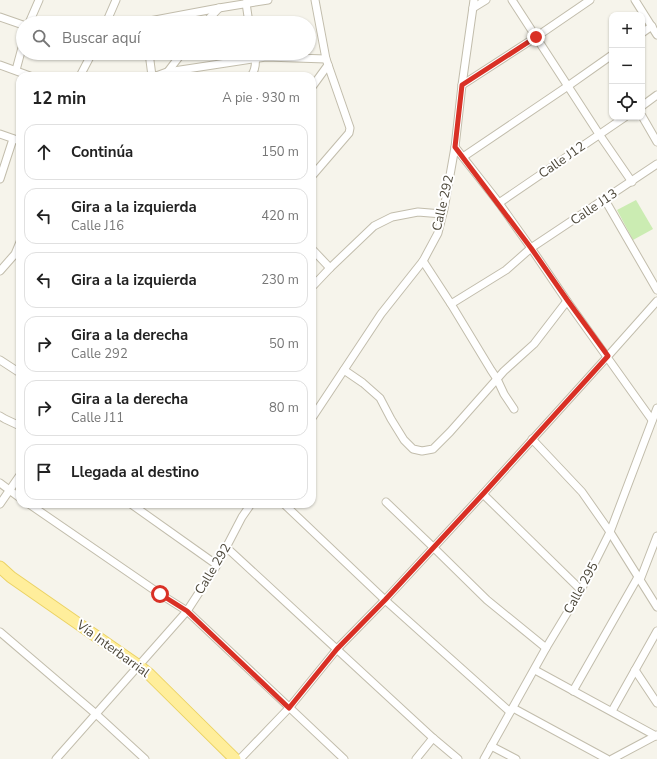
<!DOCTYPE html>
<html lang="es">
<head>
<meta charset="utf-8">
<style>
  body { margin:0; font-family:"Nunito Sans",sans-serif; background:#f2f2f2; color:#222 }
  .controls { position:absolute; right:12px; top:12px; display:grid; overflow:hidden; border-radius:8px; box-shadow:0 1px 3px #0004 }
  .controls button { width:36px; height:36px; display:grid; place-items:center; padding:0; border:0; border-bottom:1px solid #e0e0e0; background:#fff; color:#222; font:20px sans-serif }
  .stop { position:absolute; width:12px; height:12px; margin:-9px; border:3px solid #d93025; border-radius:50%; background:#fff }
  .stop.end { background:#d93025; border-color:#fff; box-shadow:0 1px 4px #0008 }
  .list { margin:0; padding:0; list-style:none }
  h2 { display:flex; justify-content:space-between; align-items:center; height:52px; margin:0; padding:0 16px; font-size:17px }
  h2 small { font-size:13px; font-weight:400; color:#767676 }
  .list li { display:grid; grid-template-columns:26px 1fr auto; gap:12px; align-items:center; box-sizing:border-box; height:56px; margin:0 8px 8px; padding:0 8px; border:1px solid #e0e0e0; border-radius:12px }
  .list b { display:block; font-size:15px; white-space:nowrap }
  .list p { margin:0; font-size:13px; white-space:nowrap; color:#767676 }
  .list em { font-size:13px; font-style:normal; color:#767676 }
  .icon { flex:none; width:22px; height:22px; fill:none; stroke:currentColor; stroke-width:2; stroke-linecap:round; stroke-linejoin:round }
  .map { position:relative; flex:none; width:657px; height:759px; overflow:hidden }
  .search { position:absolute; background:#fff; box-shadow:0 1px 3px #0004; left:16px; top:16px; width:300px; height:44px; display:flex; align-items:center; gap:10px; box-sizing:border-box; padding:0 14px; border-radius:22px; color:#767676; font-size:15px }
  .panel { position:absolute; background:#fff; box-shadow:0 1px 3px #0004; left:16px; top:72px; width:300px; height:436px; border-radius:12px }
  .map>svg:first-child { display:block }
  .green { fill:#cbecb2 }
  .lines { fill:none; stroke-linecap:round; stroke-linejoin:round }
  .minor-casing { stroke:#c2bdac; stroke-width:9 }
  .primary-casing { stroke:#ebd263; stroke-width:13 }
  .minor { stroke:#fff; stroke-width:7 }
  .primary { stroke:#ffee9b; stroke-width:11 }
  .route { stroke:#d93025; stroke-width:5 }
  .labels { text-anchor:middle; dominant-baseline:central; stroke-width:4; stroke-linejoin:round; paint-order:stroke }
  .street-label { font-size:13px; fill:#4b4638; stroke:#fff }
</style>
</head>
<body>
<div class="map">
<svg width="657" height="759" viewBox="0 0 657 759">
  <rect width="100%" height="100%" fill="#f6f4eb"/>
  <polygon class="green" points="636,200 653,229 633,240 617,210"/>
  <g class="lines">
    <g class="minor-casing">
      <g id="minor">
        <polyline points="512,0 599,134 632,182"/>
        <polyline points="635,0 657,35"/>
        <polyline points="246,3 249,23"/>
        <polyline points="473,8 486,0"/>
        <polyline points="0,17 23,25"/>
        <polyline points="29,23 39,0"/>
        <polyline points="106,23 116,0"/>
        <polyline points="139,23 219,8 268,0"/>
        <polyline points="205,23 219,8"/>
        <polyline points="642,33 652,26"/>
        <polyline points="149,53 152,76"/>
        <polyline points="0,65 30,76"/>
        <polyline points="16,70 23,44"/>
        <polyline points="166,74 182,53"/>
        <polyline points="80,76 92,53"/>
        <polyline points="156,76 167,72 266,57 326,59"/>
        <path d="M251,76C256,70 256,61 255,53"/>
        <polyline points="462,85 536,37 590,0"/>
        <polyline points="312,87 328,65"/>
        <polyline points="642,106 657,95"/>
        <polyline points="642,116 657,142"/>
        <polyline points="0,134 20,141"/>
        <polyline points="455,147 499,203 531,248 567,301 652,420"/>
        <polyline points="463,157 568,86 612,55"/>
        <polyline points="312,176 349,133 350,128 326,59 315,0"/>
        <polyline points="0,179 13,139"/>
        <polyline points="605,200 657,290"/>
        <polyline points="499,203 625,117"/>
        <polyline points="312,249 330,268"/>
        <polyline points="423,261 451,304 491,370 497,379 504,394 514,409"/>
        <polyline points="0,271 15,254 20,242"/>
        <polyline points="312,287 330,268 374,226 392,217 418,212 442,214"/>
        <polyline points="451,304 506,270 531,248 657,164"/>
        <polyline points="0,360 20,373"/>
        <polyline points="344,370 363,383 380,398 391,419 404,440 413,449 422,451 433,449 450,432 504,371 534,344 567,301"/>
        <polyline points="0,416 5,419 20,426"/>
        <polyline points="312,418 381,314 423,261 438,233 444,209 455,147 462,85 474,0"/>
        <polyline points="532,439 582,492 610,532 657,607"/>
        <polyline points="0,483 20,498"/>
        <polyline points="483,494 581,590"/>
        <polyline points="386,502 433,547 487,600 546,648"/>
        <polyline points="0,504 20,475"/>
        <polyline points="29,504 160,594 187,611 344,759"/>
        <polyline points="131,504 217,565"/>
        <polyline points="284,504 385,600 510,712"/>
        <polyline points="226,547 433,738 458,759"/>
        <polyline points="640,580 657,536"/>
        <polyline points="0,632 96,714 145,759"/>
        <polyline points="535,670 656,736"/>
        <polyline points="635,670 657,703"/>
        <polyline points="573,691 638,577"/>
        <polyline points="513,708 607,759"/>
        <polyline points="612,711 657,631"/>
        <polyline points="491,746 516,759"/>
        <polyline points="56,759 187,611 217,565 242,517 251,504"/>
        <polyline points="240,759 289,708 337,649 385,600 483,494 608,356 657,301"/>
        <polyline points="416,759 433,738"/>
        <polyline points="484,759 546,648 581,590 610,532 657,408"/>
        <polyline points="612,759 657,735"/>
      </g>
    </g>
    <g class="primary-casing">
      <polyline id="primary" points="0,567 11,577 139,666 149,674 235,759"/>
    </g>
    <use href="#minor" class="minor"/>
    <use href="#primary" class="primary"/>
  </g>
  <g class="lines">
    <polyline class="route" points="160,594 187,611 289,708 337,649 385,600 483,494 608,356 568,301 531,248 455,147 462,85 536,37"/>
  </g>
  <g class="labels">
    <g class="street-label">
      <text transform="translate(562 160) rotate(-35)">Calle J12</text>
      <text transform="translate(443 203) rotate(-77)">Calle 292</text>
      <text transform="translate(594 207) rotate(-34)">Calle J13</text>
      <text transform="translate(213 569) rotate(-59)">Calle 292</text>
      <text transform="translate(581 588) rotate(-61)">Calle 295</text>
      <text transform="translate(113 649) rotate(36)">Vía Interbarrial</text>
    </g>
  </g>
</svg>
<div class="controls">
<button>+</button>
<button>−</button>
<button><svg class="icon" aria-label="locate" viewBox="0 0 24 24"><circle cx="12" cy="12" r="6"/><path d="M12 2v4M12 18v4M2 12h4M18 12h4"/></svg></button>
</div>
<div class="stop" style="left:160px;top:594px"></div>
<div class="stop end" style="left:536px;top:37px"></div>
<div class="search"><svg class="icon" aria-label="search" viewBox="0 0 24 24"><circle cx="10" cy="10" r="6"/><path d="M15 15l6 6"/></svg>Buscar aquí</div>
<section class="panel">
<h2>12 min<small>A pie · 930 m</small></h2>
<ul class="list">
<li><svg class="icon" aria-label="ahead" viewBox="0 0 24 24"><path d="M12 20V5M6 11l6-6 6 6"/></svg><div><b>Continúa</b></div><em>150 m</em></li>
<li><svg class="icon" aria-label="left" viewBox="0 0 24 24"><path d="M17 20v-9H6M10 6l-5 5 5 5"/></svg><div><b>Gira a la izquierda</b><p>Calle J16</p></div><em>420 m</em></li>
<li><svg class="icon" aria-label="left" viewBox="0 0 24 24"><path d="M17 20v-9H6M10 6l-5 5 5 5"/></svg><div><b>Gira a la izquierda</b></div><em>230 m</em></li>
<li><svg class="icon" aria-label="right" viewBox="0 0 24 24"><path d="M7 20v-9h11M14 6l5 5-5 5"/></svg><div><b>Gira a la derecha</b><p>Calle 292</p></div><em>50 m</em></li>
<li><svg class="icon" aria-label="right" viewBox="0 0 24 24"><path d="M7 20v-9h11M14 6l5 5-5 5"/></svg><div><b>Gira a la derecha</b><p>Calle J11</p></div><em>80 m</em></li>
<li><svg class="icon" aria-label="arrive" viewBox="0 0 24 24"><path d="M6 21V4h12l-3 4 3 4H6"/></svg><div><b>Llegada al destino</b></div></li>
</ul>
</section>
</div>
</body>
</html>
